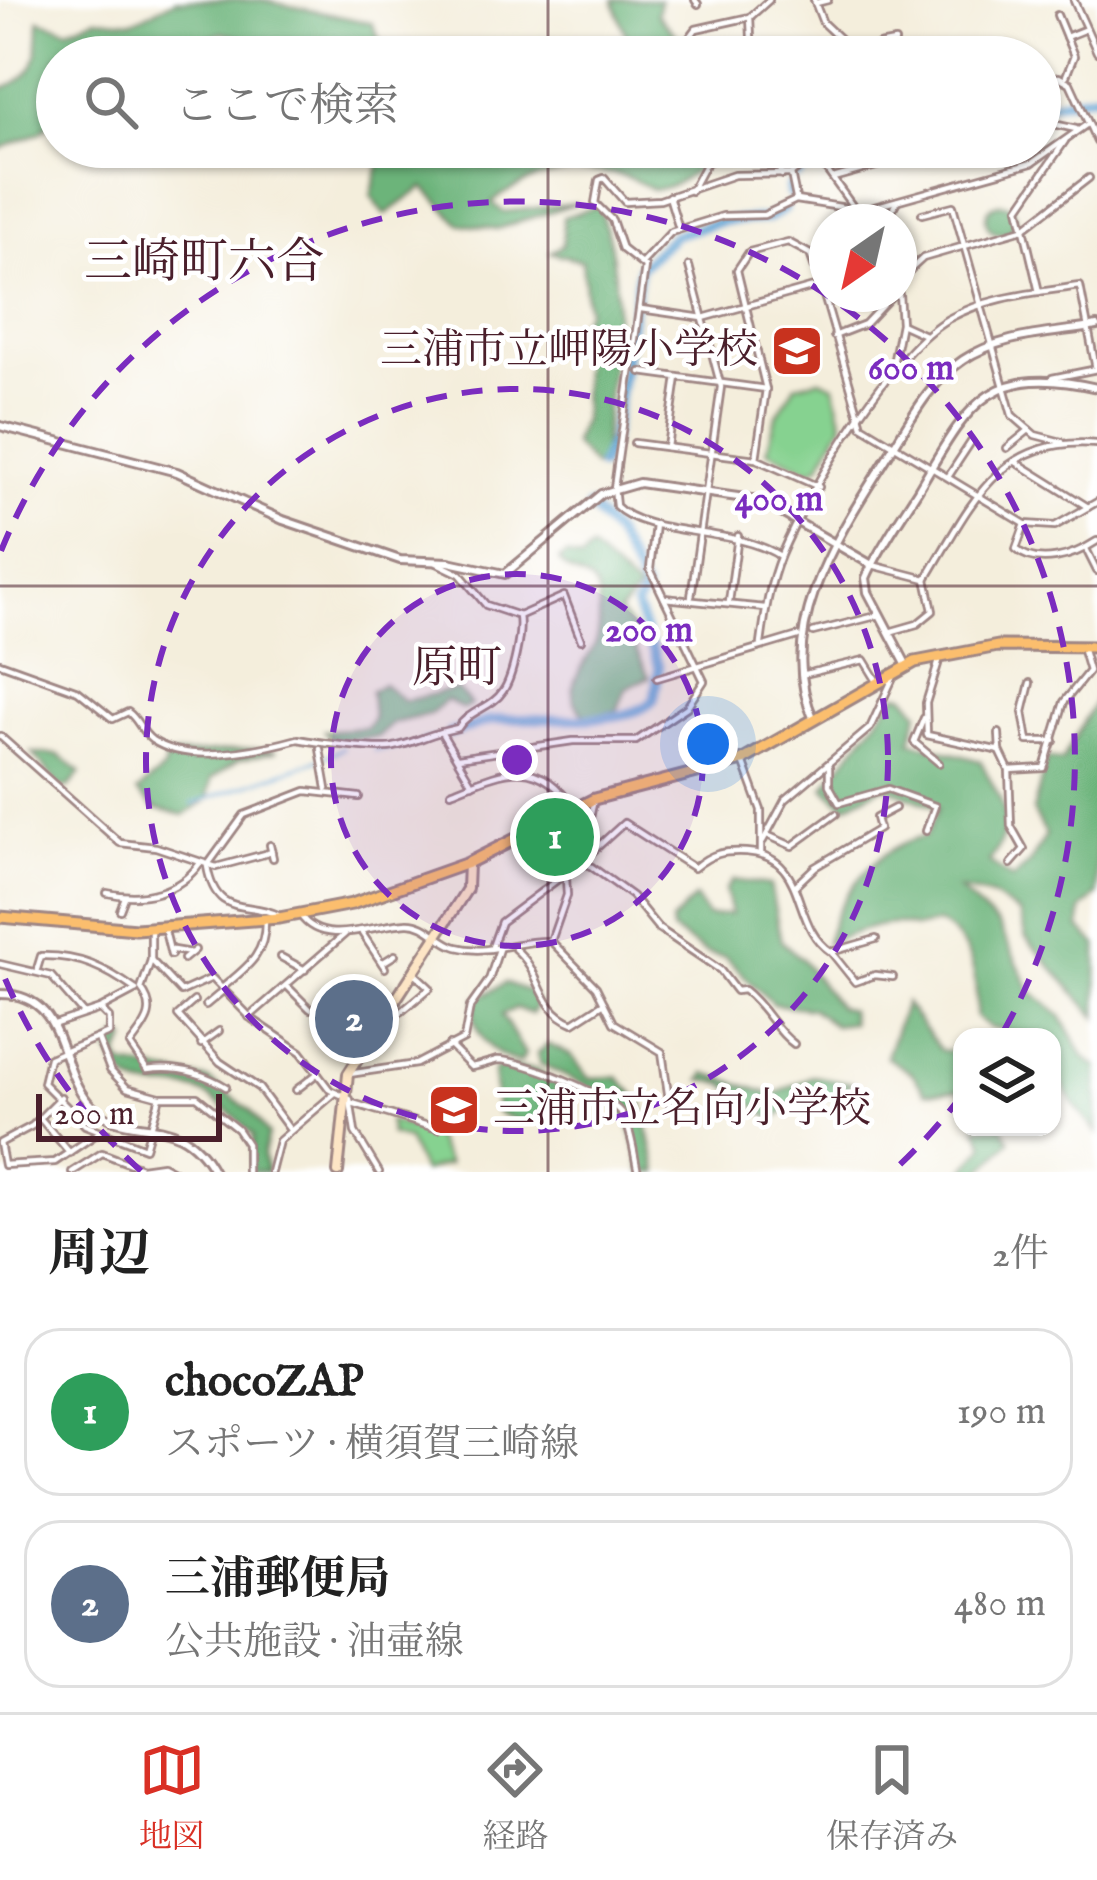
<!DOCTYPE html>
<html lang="ja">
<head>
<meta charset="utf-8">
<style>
  body { margin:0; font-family:"IM FELL English","Noto Serif JP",serif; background:#f6f6f6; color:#222 }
  .controls { position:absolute; right:36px; bottom:36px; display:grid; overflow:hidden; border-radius:24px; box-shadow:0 3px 9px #0004 }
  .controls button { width:108px; height:108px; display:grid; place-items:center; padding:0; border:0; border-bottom:3px solid #e0e0e0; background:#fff; color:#222; font:60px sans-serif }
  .compass { position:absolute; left:809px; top:204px; width:108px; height:108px; border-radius:50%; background:#fff; box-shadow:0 3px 9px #0004; rotate:214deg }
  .scale { position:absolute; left:36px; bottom:30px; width:186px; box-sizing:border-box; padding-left:12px; border:6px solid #4a1f2b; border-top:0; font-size:33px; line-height:42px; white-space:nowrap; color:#4a1f2b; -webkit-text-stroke:9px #fff; paint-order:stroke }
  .you { position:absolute; left:708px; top:744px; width:42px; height:42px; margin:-30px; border:9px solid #fff; border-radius:50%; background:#1a73e8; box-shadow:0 0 0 18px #1a73e833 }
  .badge { display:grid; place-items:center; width:78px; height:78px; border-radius:50%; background:#d93025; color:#fff; font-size:39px; font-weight:700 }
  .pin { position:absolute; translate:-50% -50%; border:6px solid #fff; box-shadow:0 3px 12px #0006 }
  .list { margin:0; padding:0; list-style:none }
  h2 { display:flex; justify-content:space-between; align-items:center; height:156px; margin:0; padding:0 48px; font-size:51px }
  h2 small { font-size:39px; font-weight:400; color:#767676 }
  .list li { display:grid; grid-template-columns:78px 1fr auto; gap:36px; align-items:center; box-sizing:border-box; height:168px; margin:0 24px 24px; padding:0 24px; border:3px solid #e0e0e0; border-radius:36px }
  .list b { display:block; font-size:45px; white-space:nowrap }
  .list p { margin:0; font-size:39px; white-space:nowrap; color:#767676 }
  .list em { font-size:39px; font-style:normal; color:#767676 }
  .icon { flex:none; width:66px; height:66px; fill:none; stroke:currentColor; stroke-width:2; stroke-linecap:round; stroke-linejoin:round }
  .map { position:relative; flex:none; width:1097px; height:1172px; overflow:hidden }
  .search { position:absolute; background:#fff; box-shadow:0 3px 9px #0004; left:36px; right:36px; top:36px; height:132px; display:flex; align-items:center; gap:30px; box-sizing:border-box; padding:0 42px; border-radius:66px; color:#767676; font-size:45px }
  .sheet { height:540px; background:#fff }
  nav { display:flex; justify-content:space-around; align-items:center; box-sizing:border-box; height:168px; border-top:3px solid #e0e0e0; background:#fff; font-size:33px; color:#767676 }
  nav a { display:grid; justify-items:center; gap:6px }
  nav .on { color:#d93025 }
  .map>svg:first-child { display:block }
  .green { fill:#86d290; stroke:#68785e; stroke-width:3 }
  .forest { fill:#6cb47a; stroke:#5b6a52; stroke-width:3 }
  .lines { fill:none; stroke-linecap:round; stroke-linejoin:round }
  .stream { stroke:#5da1d2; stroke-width:3 }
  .river { stroke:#5da1d2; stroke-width:10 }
  .minor-casing { stroke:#9f8684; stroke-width:10 }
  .tertiary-casing { stroke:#9f8684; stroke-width:12 }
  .secondary-casing { stroke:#9f8684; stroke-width:14 }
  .primary-casing { stroke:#9f8684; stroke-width:15 }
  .minor { stroke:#fff; stroke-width:4.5 }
  .tertiary { stroke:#fff; stroke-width:6 }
  .secondary { stroke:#fde5c5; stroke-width:8 }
  .primary { stroke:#fbbe6e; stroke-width:9 }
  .grid { fill:none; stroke:#4a1f2b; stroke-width:3; stroke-opacity:0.55 }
  .ring { fill:none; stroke:#7b2cbf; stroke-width:6; stroke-dasharray:21 15 }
  .labels { text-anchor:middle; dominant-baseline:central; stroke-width:9; stroke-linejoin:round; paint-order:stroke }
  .poi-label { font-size:42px; fill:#4a1f2b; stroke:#fff; text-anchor:end }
  .neighbourhood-label { font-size:45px; fill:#4a1f2b; stroke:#fff }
  .quarter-label { font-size:48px; fill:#4a1f2b; stroke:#fff }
  .centre { fill:#7b2cbf; stroke:#fff; stroke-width:6 }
  .ring-label { font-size:36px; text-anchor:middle; font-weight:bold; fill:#7b2cbf; stroke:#fff; stroke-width:9; stroke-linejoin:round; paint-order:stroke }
</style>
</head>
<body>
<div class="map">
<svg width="1097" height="1172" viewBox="0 0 1097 1172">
  <rect width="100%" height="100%" fill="#fff"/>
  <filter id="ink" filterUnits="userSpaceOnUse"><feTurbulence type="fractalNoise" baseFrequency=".00833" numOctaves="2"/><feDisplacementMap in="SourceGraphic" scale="24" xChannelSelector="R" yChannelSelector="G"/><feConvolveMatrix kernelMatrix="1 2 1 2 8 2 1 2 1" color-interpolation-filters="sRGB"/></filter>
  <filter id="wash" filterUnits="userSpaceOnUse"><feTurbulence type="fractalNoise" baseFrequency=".004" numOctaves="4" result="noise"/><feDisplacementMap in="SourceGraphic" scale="48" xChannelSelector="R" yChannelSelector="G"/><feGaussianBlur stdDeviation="2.7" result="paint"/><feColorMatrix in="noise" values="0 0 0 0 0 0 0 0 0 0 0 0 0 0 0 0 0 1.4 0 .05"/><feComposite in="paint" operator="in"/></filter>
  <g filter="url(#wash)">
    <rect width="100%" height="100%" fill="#f4eedc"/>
    <g class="green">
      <polygon points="820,379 834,385 843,423 820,465 811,470 767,450 776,417 795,385"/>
      <polygon points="389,1121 432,1133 448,1164 422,1172 407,1139 390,1134"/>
    </g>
    <g class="forest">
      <path d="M176,0H262L372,23L387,57H261L256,42L222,33L161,57H57V115L41,132L0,149V89C38,77 38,57 39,20L68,29L96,18L133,21Z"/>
      <polygon points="613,0 660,0 657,14 675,34 661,57 619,57 626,35"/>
      <path d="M384,147H467L482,166L541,167L589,154L592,147H644L683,161L706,147H728C700,163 685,186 653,190C606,159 537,167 492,202L503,212L577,203L497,229L460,224L424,187L385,215L371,196Z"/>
      <circle cx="1001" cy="219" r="15"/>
      <path d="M598,206C635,291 603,379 603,468L593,466L573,444L583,418L582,353L567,342L587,310L582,261L551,252L563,245V217Z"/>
      <path d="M591,549L638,591L619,613L636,632L631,639L649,677L626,688L617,711L589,717C554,694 585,666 595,644C601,633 599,608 598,596C595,573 567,579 559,560L566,555L581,560Z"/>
      <polygon points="383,684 404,701 457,689 471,705 463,709 446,700 431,714 393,723 377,737 332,740 324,731 367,728 373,718 371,691"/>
      <path d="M897,694L905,695L919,712L911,741L981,761C1001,805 1020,818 989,862L1012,879L1030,863L1046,835L1033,811L1047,758L1062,761L1097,697V895L1081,910L1080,928L1097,945V1018L1026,938L1019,913L991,896L959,890L999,926L1031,991L1061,1016L1085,1058L1097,1067V1133C1071,1103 1052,1078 1052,1037L990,1028L976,1017C978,979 974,943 938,923L915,928C890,916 851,934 826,943C837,897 876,846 926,836L939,808L884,786L845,806L824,787Z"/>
      <polygon points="253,749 277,751 238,760 211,779 208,799 184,815 155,809 137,792 163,770 167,756"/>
      <polygon points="33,753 59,755 81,773 68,788 60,787"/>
      <polygon points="733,880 770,885 781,941 802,959 838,1007 850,1010 852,1023 834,1025 812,1009 773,1004 725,957 706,953 672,931 671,922 695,898 707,916 731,914 725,890"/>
      <path d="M506,983L528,991L538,1003L531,1014L516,1008L502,1015L525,1054L520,1062C491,1057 467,1029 476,999Z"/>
      <polygon points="905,1003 940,1050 962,1054 962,1095 959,1090 925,1092 912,1073 886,1057"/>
      <path d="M121,1035L127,1040L118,1056L123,1065L209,1080L251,1111L268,1135L263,1154L267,1172H251L253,1136C242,1122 210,1093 193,1090C150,1083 131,1102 109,1050Z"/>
      <path d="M548,1044L572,1056L588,1078L618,1077L642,1102L658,1172H642C626,1088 610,1100 540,1064L537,1054Z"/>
      <polygon points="501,1066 536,1070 556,1083 554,1113 522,1122 497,1113 493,1071"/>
      <polygon points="706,1073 774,1095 812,1076 852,1083 840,1095 802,1100 773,1120 723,1083 702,1080"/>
      <polygon points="977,1127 1003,1127 1010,1141 981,1172 963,1172 985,1145"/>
    </g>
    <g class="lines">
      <g class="stream">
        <polyline points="421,741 434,738"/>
        <polyline points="375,750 407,746"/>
        <polyline points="325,757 343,748"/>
        <polyline points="192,804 320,759"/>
      </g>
      <g class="river">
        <polyline points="1040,105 1097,94"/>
        <polyline points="797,175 815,160 874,147"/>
        <polyline points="789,187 790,194"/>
        <polyline points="600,466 612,440 640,267 674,235 723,221 767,219 784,209"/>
        <path d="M450,733C467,730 481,721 496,720C537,715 626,729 654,700L659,667L636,607L645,591L615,535L589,507"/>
      </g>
    </g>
  </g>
  <g filter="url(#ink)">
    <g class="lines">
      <g class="minor-casing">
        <g id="minor">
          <polyline points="695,0 698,4"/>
          <polyline points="814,0 823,23 859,57"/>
          <polyline points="1074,1 1097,52"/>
          <polyline points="816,3 828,0"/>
          <polyline points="1057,15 1074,56 1066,76"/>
          <polyline points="1066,37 1086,29"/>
          <polyline points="704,57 690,37 696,29 750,17"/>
          <polyline points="752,57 750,17 769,0"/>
          <polyline points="866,57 879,45 895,42"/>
          <polyline points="1040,82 1059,77 1070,83 1097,142"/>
          <polyline points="1040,121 1076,129"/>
          <polyline points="768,147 782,175"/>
          <polyline points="810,147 864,222"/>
          <polyline points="791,174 796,198"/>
          <polyline points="833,178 945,147"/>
          <polyline points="691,191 706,163 723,155"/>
          <polyline points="669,196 679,229"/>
          <polyline points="856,212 1032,163 1086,125"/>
          <polyline points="922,214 953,206 1012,415 1035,435 1062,442"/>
          <polyline points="885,222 897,201"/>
          <polyline points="643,262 671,232 723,216 764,215 796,200 853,209"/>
          <polyline points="689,266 721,387 691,597"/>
          <polyline points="899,280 923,258 1023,229 1089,178"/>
          <polyline points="1039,292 1019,208 1065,141"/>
          <polyline points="641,309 703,318 821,285 862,426 1025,524 1055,526 1097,502"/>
          <polyline points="903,325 925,335"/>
          <polyline points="834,336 865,324 893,294"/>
          <polyline points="894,359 901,323 899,294"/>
          <polyline points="641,372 766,389"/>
          <polyline points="1052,378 1097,369"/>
          <polyline points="634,443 756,459"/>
          <polyline points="667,447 677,377"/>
          <polyline points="1007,448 1029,430"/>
          <polyline points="1016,462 1088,507"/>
          <polyline points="948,477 971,442"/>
          <polyline points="819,487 756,459 766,389 737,270 749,252 788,242 810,254 821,285 827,284"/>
          <path d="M1025,524L1016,549C1038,568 1074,556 1097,541"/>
          <polyline points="1086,549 1097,571"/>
          <path d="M780,556C733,526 646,537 616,506L614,488L645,267L622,249L612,220L595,203L599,180L604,178L625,202L660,200L734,175L791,174L817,155"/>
          <polyline points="437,563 460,574 486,605 519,616"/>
          <path d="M872,565L926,579C970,507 997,435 1097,444"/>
          <polyline points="664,598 765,608"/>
          <polyline points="729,602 738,536"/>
          <polyline points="519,616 564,596 581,640"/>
          <polyline points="813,632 880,615"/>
          <polyline points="889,632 917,624 933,611 926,579"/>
          <path d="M761,644C765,614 769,584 781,555C807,493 891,351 948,319C989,296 1034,293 1080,286L1096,369"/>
          <polyline points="939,661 926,703 927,735 1000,751 999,733"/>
          <path d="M0,663L78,691L113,719L128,712C139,720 140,731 152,740C189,765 258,750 298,739C314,742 379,751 394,747C410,744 425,736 441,732L472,784"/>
          <polyline points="805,674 864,660 878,683"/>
          <polyline points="657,678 798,636"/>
          <polyline points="1030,683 1023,712 1028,741 1054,741"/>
          <polyline points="924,718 914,742 939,763"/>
          <path d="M441,732L458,728C469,710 492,708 503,691C513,677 522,633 519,616"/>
          <polyline points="0,736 120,843 156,847 216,867 272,852"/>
          <polyline points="320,749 327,789"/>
          <polyline points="1000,751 1009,770 1044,768 1064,702 1089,671 1082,647"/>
          <polyline points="458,758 573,741 636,741 687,707 704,681 650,569 655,524"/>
          <polyline points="743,761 761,810 761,854"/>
          <polyline points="829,767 829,785 839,803 888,789 935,806 926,831"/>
          <polyline points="1009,770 1011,826 1024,849 1011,864"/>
          <path d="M451,792C501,772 537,752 574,809"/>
          <polyline points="767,835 792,846 836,814"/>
          <polyline points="763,841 785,800 870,728 894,676"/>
          <polyline points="270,845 273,858"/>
          <path d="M581,862L624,823L694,868C712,853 723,851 746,852C810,856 789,925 831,952L876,939"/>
          <path d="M585,862L632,896L658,928L720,970L736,991L744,990C766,1007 775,1031 794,1044"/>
          <polyline points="796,885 815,867 879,829 876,818 895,808"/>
          <path d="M107,893C142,901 179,893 200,863"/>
          <polyline points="120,910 125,897"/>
          <path d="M278,915C247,900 216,919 207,866L244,815L306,791L359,797"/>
          <path d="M300,915C323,949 374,924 407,923C427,922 439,942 457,947C490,956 519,939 551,941L596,987L614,1023L662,1052L670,1107"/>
          <polyline points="164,927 171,955"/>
          <polyline points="151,931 151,960"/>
          <polyline points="362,933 385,968"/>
          <polyline points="551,941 567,895 566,878"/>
          <polyline points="492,947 501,922 581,862 594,799"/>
          <path d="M515,949C544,973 536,1008 573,1023L604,1003"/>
          <polyline points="173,950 191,953"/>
          <polyline points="831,952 855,982 875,975 893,977"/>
          <polyline points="281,957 305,970"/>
          <polyline points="184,959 195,950"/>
          <polyline points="382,963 395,955"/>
          <polyline points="0,964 51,976 83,1013"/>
          <path d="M37,969L41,956C79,955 105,968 136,990"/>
          <polyline points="287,986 310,1009"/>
          <path d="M222,988C247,967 265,956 265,922"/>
          <polyline points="194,1001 178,1015 220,1062 259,1088 290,1130"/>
          <polyline points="206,1005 224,990"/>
          <polyline points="100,1009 136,990"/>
          <polyline points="401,1012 430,988 413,972"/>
          <polyline points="249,1017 345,934"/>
          <polyline points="55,1024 100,1009 109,1018 109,1033 49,1058 43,1083 85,1125 145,1148 160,1097"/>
          <polyline points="98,1039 110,1070 127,1088 160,1097 197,1097 237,1129 247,1144 247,1172"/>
          <polyline points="201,1044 219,1031"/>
          <path d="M449,1045L471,1067C479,1066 492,1061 498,1060C522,1060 613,1095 624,1117C632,1133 634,1155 638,1172"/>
          <polyline points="349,1074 416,1064 464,1039 470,1007 489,980 499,949"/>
          <path d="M226,1087C201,1072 175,1066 147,1070L130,1045C144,1026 159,1012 141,989L151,960L181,992L212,978L252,1019L301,1052L330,1090L350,1099L355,1132L379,1172"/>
          <polyline points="296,1090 318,1073"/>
          <polyline points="61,1097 32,1126 0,1143 4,1165 55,1162 98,1133"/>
          <polyline points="352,1103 438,1129"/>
          <polyline points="40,1118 70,1153"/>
          <polyline points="72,1172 102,1153 141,1168 162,1165 175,1172"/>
          <polyline points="271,1172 279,1141 335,1093"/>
        </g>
      </g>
      <g class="tertiary-casing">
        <g id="tertiary">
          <polyline points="0,426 177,472 283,520 400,560 449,562 505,574 601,494 639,483 759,500 872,565"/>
          <path d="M907,666L868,592L866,578C879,548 900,519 918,490C969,404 987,363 1097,388"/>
          <path d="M814,720C772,628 843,528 889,454C911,419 929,383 963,360C1002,334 1052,334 1097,326"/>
          <path d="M0,994C67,994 56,1064 88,1102C126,1146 177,1103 214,1172"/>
        </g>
      </g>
      <g class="secondary-casing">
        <polyline id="secondary" points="338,1172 348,1074 467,889 468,863"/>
      </g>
      <g class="primary-casing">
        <polyline id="primary" points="0,917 136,929 279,918 352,904 468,863 594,799 743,760 915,662 998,646 1097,647"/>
      </g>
      <use href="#minor" class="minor"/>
      <use href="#tertiary" class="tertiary"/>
      <use href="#secondary" class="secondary"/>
      <use href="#primary" class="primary"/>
    </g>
  </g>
  <path class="grid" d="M548,0V57M548,147V1172M0,586H1097"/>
  <circle cx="517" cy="760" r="186" fill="#7b2cbf" fill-opacity=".12"/>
  <g class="ring">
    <circle cx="517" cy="760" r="186"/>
    <circle cx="517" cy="760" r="371"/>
    <path d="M962 1095A557 557 0 0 1 893 1171M141 1171A557 557 0 0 1 1 969M1 551A557 557 0 1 1 1002 1034"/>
  </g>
  <defs>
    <g id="school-square" transform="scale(2.7)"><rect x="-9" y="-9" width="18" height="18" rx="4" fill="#c8321e" stroke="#fff"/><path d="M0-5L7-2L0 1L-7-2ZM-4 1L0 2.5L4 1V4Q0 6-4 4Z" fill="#fff"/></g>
  </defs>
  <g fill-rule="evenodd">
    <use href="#school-square" x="797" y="351"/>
    <use href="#school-square" x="454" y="1110"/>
  </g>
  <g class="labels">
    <g class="poi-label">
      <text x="758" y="351">三浦市立岬陽小学校</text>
      <text x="493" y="1110" text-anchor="start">三浦市立名向小学校</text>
    </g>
    <g class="neighbourhood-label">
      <text x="457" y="669">原町</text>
    </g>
    <g class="quarter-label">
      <text x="204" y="264">三崎町六合</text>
    </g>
  </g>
  <circle cx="517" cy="760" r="18" class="centre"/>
  <g class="ring-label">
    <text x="911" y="379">600 m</text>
    <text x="779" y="510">400 m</text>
    <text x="649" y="641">200 m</text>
  </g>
</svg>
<div class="controls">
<button><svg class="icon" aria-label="layers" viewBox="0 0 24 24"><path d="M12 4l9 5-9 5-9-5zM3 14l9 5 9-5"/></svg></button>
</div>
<svg class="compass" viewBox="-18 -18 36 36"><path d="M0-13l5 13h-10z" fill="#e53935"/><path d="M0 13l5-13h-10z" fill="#767676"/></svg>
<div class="scale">200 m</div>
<div class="you"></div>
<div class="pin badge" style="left:555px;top:837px;background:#2e9e5b">1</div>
<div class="pin badge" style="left:354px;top:1019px;background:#5c6f8a">2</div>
<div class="search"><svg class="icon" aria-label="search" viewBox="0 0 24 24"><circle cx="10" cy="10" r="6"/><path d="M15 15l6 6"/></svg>ここで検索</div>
</div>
<section class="sheet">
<h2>周辺<small>2件</small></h2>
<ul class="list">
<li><span class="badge" style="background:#2e9e5b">1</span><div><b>chocoZAP</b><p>スポーツ · 横須賀三崎線</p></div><em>190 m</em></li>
<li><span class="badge" style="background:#5c6f8a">2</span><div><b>三浦郵便局</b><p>公共施設 · 油壷線</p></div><em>480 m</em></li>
</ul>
</section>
<nav>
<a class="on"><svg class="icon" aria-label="map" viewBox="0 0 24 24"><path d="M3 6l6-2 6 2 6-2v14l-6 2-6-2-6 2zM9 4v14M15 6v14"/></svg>地図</a>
<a><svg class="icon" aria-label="directions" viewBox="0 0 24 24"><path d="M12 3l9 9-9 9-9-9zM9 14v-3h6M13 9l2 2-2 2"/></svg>経路</a>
<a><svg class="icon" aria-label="saved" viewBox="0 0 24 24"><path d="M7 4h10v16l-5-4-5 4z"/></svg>保存済み</a>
</nav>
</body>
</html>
